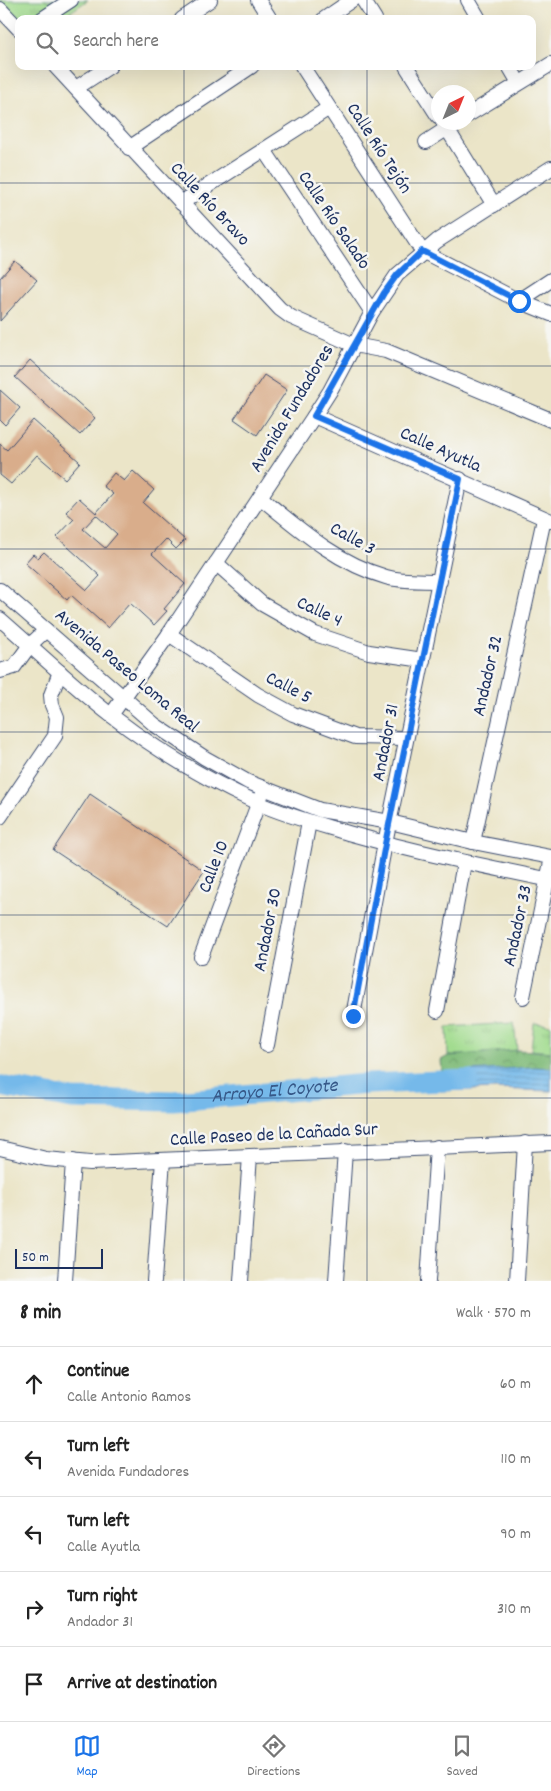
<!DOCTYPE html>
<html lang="en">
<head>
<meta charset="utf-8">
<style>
  body { margin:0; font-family:Dekko,sans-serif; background:#f6f6f6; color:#222 }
  .compass { position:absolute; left:431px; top:85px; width:45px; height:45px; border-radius:50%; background:#fff; box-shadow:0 5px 20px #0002; rotate:43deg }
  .scale { position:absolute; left:15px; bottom:12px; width:88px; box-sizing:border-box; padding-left:5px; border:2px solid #1b2f5e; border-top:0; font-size:14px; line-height:18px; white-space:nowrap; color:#1b2f5e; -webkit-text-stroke:4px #f6f6f2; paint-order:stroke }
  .stop { position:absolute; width:15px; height:15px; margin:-11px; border:4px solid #1a73e8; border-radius:50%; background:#fff }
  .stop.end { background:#1a73e8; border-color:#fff; box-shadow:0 1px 5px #0008 }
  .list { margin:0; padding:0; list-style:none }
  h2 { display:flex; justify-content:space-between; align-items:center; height:65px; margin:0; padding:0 20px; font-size:21px }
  h2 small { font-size:16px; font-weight:400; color:#767676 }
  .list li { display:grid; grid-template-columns:32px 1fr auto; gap:15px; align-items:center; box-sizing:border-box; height:75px; padding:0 20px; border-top:1px solid #e0e0e0 }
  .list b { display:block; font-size:19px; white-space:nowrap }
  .list p { margin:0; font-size:16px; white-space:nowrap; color:#767676 }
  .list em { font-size:16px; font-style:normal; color:#767676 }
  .icon { flex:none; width:28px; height:28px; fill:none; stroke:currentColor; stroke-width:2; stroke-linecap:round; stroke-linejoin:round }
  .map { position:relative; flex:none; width:551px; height:1281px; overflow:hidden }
  .search { position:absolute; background:#fff; box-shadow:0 5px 20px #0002; left:15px; right:15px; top:15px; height:55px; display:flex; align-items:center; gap:12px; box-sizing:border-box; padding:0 18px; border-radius:10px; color:#767676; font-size:19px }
  .sheet { height:440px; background:#fff }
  nav { display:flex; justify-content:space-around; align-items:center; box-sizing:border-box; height:70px; border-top:1px solid #e0e0e0; background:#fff; font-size:14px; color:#767676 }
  nav a { display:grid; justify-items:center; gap:2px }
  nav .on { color:#1a73e8 }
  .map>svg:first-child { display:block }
  .forest { fill:url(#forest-crowns); stroke:#4e766c }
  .park { fill:url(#park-tufts); stroke:#5e8676 }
  .water { fill:url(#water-rules); stroke:#4874a4 }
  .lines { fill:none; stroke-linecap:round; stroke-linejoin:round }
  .river { stroke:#74b9ea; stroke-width:21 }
  .building { fill:#d9ad8b; fill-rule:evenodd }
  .minor-casing { stroke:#3a4a6e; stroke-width:16 }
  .minor { stroke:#fff; stroke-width:14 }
  .route { stroke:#1a73e8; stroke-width:6 }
  .grid { fill:none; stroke:#1b2f5e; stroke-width:1; stroke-opacity:0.55 }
  .labels { text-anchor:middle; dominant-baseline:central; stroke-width:5; stroke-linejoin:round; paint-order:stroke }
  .street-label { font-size:19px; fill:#1b2f5e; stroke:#f6f6f2 }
  .water-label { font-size:20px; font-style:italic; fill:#365888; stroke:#f6f6f2 }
</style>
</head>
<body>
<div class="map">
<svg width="551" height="1281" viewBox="0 0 551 1281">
  <defs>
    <pattern id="forest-crowns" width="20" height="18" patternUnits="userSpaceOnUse" patternTransform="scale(1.25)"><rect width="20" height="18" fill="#81bc7a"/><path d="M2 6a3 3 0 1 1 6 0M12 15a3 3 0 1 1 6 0" fill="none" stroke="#699967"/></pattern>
    <pattern id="park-tufts" width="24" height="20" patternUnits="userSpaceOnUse" patternTransform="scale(1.25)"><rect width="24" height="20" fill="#a2dc8f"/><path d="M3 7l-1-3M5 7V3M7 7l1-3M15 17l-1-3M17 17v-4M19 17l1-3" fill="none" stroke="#8bbd7e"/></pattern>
    <pattern id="water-rules" width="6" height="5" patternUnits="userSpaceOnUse" patternTransform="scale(1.25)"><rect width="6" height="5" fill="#74b9ea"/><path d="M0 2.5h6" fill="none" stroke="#5e97c1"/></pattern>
  </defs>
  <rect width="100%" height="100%" fill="#f6f6f2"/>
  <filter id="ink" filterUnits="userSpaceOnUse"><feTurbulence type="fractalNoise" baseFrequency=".02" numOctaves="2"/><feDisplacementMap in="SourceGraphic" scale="10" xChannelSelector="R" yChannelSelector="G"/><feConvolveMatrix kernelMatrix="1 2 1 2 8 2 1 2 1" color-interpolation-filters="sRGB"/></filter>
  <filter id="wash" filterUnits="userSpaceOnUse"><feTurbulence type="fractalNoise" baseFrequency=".0096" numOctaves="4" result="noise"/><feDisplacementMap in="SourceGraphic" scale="20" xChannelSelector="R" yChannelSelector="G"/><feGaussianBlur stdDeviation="1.12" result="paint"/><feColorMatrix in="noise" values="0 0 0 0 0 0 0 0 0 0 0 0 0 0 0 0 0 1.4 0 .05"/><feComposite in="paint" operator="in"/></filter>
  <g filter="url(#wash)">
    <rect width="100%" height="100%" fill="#ebe5c8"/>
    <polygon class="forest" points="517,1050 551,1052 551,1068 442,1073 441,1060 448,1056"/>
    <g class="park">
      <polygon points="0,0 88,0 60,19 19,19 19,29 0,9"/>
      <polygon points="514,1023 517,1050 448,1056 447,1027"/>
      <polygon points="534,1023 551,1025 551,1052 531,1050"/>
    </g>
    <polygon class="water" points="534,1067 551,1068 551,1091 495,1089 440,1091 439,1073"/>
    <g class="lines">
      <path class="river" id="s1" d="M0,1086L72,1099L174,1101L367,1084L468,1080"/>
    </g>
    <g id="blocks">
      <g class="building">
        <polygon points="15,261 37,280 0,321 0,278"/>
        <polygon points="30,360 95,418 80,435 15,377"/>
        <polygon points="264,375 287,390 257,435 234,419"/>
        <polygon points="0,390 20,408 5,425 0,420"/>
        <polygon points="33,420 80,462 65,479 37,455 11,484 0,475 0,444 7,450"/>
        <path d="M133,471L154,490L143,503L185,540L176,549L166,539L152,554L185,584L164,609L167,611L154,625L130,603L108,628L71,595L67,600L25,563L33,554L38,558L44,552L87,590L100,576L57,537L74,519L66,512L79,498L96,513L113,494L103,486L114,473L124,481ZM96,515L117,534L105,548L83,529Z"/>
        <polygon points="90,794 204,871 168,926 53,850"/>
      </g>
    </g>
  </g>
  <g filter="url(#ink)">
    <use href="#blocks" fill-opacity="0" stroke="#3a4a6e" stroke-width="1"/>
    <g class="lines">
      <g class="minor-casing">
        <g id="minor">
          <polyline points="258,0 270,19"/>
          <polyline points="363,0 375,19"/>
          <polyline points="468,0 479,19"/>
          <polyline points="0,9 19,29"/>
          <polyline points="42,19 71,0"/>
          <polyline points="182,19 210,0"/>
          <polyline points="324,19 352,0"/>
          <polyline points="55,66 280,309 291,317 354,345 386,351 551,420"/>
          <polyline points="302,66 422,251 519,301 551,314"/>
          <polyline points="406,66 438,116"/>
          <polyline points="509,66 519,83"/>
          <polyline points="76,88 110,66"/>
          <polyline points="468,115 551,64"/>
          <polyline points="443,122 494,205"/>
          <polyline points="426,142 457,122"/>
          <polyline points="129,148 252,66"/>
          <polyline points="264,150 372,312"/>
          <polyline points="181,203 329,108"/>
          <polyline points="519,301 551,280"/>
          <polyline points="314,416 551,521"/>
          <path d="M260,497C299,529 337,563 386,577C403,582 423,580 440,581"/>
          <polyline points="216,563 262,604 315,634 369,652 423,660"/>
          <polyline points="0,590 155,725 205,758 248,782 320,810 390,822 473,842 551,857"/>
          <path d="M0,619C37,651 73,686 112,716C156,750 207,780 258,803C287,816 318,824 348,833C415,852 483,866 551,880"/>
          <polyline points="169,634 258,695 293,714 355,737 406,738"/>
          <polyline points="0,671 14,667 30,645 46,630"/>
          <polyline points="111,715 169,634 314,416 330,391 372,312 397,275 437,241 551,168"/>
          <polyline points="0,817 55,736 57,717 52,705 51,695 60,672"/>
          <polyline points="473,842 544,519"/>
          <polyline points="201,957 261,796"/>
          <polyline points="523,997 551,862"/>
          <polyline points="437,1011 464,863"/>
          <polyline points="353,1016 385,843 460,479"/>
          <polyline points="267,1045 309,822"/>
          <polyline points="0,1148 46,1159 90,1163 551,1143"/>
          <polyline points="65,1281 73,1161"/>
          <polyline points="154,1281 163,1160"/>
          <polyline points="241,1281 250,1156"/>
          <polyline points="336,1281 345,1151"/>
          <polyline points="428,1281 437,1147"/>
          <polyline points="517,1281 525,1143"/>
        </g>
      </g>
      <use href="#minor" class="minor"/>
    </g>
  </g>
  <g class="lines" filter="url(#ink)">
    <polyline class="route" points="353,1016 385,844 460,479 314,416 384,293 397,275 422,251 519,301"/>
  </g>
  <path class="grid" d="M184,0V19M367,0V19M184,66V1281M367,66V1281M0,183H551M0,366H551M0,549H551M0,732H551M0,915H551M0,1098H551"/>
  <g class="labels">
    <g class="street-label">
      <text transform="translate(378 149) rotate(57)">Calle Río Tejón</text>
      <text transform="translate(209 205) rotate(47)">Calle Río Bravo</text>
      <text transform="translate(333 221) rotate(56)">Calle Río Salado</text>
      <text transform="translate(293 409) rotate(-59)">Avenida Fundadores</text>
      <text transform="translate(440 451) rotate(24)">Calle Ayutla</text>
      <text transform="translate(352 540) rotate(29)">Calle 3</text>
      <text transform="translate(319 613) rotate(25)">Calle 4</text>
      <text transform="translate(126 672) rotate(40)">Avenida Paseo Loma Real</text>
      <text transform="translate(489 676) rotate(-77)">Andador 32</text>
      <text transform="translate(288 689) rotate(27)">Calle 5</text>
      <text transform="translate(387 743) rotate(-79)">Andador 31</text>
      <text transform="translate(215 867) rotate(-69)">Calle 10</text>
      <text transform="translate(519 926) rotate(-78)">Andador 33</text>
      <text transform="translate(269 930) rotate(-79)">Andador 30</text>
      <text transform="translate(274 1136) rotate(-3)">Calle Paseo de la Cañada Sur</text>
    </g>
    <g class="water-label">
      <text stroke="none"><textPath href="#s1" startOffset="276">Arroyo El Coyote</textPath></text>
    </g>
  </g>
</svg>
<svg class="compass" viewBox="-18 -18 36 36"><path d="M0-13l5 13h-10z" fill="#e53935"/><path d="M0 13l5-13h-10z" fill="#767676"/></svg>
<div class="scale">50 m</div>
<div class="stop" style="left:519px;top:301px"></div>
<div class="stop end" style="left:353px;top:1016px"></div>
<div class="search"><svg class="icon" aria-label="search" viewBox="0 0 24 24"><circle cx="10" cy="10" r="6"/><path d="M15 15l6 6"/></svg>Search here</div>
</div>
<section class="sheet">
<h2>8 min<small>Walk · 570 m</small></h2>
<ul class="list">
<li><svg class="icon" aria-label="ahead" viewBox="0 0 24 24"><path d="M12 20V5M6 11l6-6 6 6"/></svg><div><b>Continue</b><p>Calle Antonio Ramos</p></div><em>60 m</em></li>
<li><svg class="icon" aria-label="left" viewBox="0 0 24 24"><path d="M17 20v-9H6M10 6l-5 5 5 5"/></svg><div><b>Turn left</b><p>Avenida Fundadores</p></div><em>110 m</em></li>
<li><svg class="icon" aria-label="left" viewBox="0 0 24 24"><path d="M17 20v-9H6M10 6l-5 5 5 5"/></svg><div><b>Turn left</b><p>Calle Ayutla</p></div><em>90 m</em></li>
<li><svg class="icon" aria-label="right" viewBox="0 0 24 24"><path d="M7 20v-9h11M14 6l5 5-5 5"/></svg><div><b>Turn right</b><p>Andador 31</p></div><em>310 m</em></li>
<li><svg class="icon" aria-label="arrive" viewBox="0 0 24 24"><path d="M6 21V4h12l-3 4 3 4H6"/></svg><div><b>Arrive at destination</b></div></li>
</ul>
</section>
<nav>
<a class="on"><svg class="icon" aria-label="map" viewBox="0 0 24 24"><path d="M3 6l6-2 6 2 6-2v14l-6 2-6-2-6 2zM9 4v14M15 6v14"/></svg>Map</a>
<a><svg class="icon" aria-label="directions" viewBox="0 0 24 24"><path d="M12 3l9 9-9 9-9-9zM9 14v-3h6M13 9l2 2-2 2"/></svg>Directions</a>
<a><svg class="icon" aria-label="saved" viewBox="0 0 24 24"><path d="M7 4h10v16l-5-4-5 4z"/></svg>Saved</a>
</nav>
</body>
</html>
